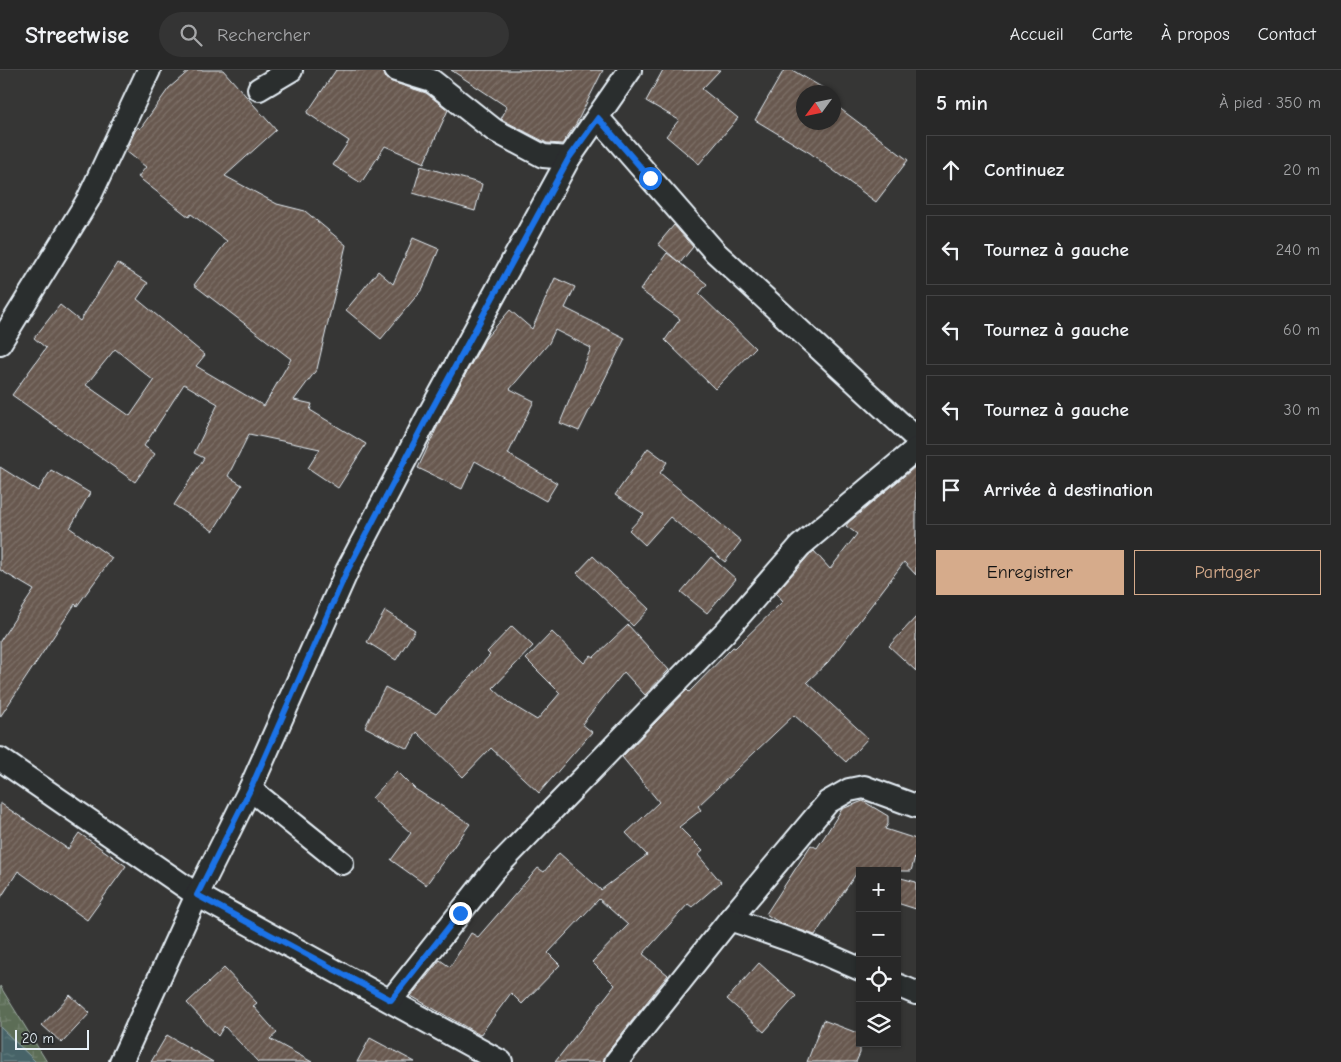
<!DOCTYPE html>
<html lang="fr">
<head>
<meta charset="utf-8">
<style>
  body { margin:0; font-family:"Comic Neue",sans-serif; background:#343434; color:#f1f3f6 }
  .controls { position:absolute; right:15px; bottom:15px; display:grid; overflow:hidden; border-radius:0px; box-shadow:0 1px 4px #0004 }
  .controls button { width:45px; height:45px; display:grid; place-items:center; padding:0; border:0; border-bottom:1px solid #444445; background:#282828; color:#f1f3f6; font:25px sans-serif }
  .compass { position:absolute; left:796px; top:15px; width:45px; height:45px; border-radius:50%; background:#282828; box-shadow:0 1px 4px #0004; rotate:237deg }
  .scale { position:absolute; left:15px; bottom:12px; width:74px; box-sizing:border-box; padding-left:5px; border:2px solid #e8f1f8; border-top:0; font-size:14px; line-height:18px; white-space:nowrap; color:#e8f1f8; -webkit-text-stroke:4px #2a2d2e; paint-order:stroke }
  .stop { position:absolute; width:15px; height:15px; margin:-11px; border:4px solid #1a73e8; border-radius:50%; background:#fff }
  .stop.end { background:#1a73e8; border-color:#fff; box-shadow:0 1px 5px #0008 }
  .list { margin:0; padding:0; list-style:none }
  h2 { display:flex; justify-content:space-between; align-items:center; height:65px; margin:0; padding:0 20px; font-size:21px }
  h2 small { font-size:16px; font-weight:400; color:#a5a6a8 }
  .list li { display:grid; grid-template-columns:32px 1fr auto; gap:15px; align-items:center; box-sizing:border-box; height:70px; margin:0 10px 10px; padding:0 10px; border:1px solid #444445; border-radius:0px }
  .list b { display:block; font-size:19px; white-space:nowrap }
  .list em { font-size:16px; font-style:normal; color:#a5a6a8 }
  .actions { display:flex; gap:10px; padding:15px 20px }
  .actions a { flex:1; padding:11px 0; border:1px solid #d6ab8b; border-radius:0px; text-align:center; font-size:18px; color:#d6ab8b }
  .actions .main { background:#d6ab8b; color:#111 }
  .icon { flex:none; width:28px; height:28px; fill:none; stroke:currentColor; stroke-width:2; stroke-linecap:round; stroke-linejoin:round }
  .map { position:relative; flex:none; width:916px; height:992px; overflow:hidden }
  header { display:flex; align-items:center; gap:30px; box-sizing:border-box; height:70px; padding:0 25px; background:#282828; border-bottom:1px solid #444445 }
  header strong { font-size:24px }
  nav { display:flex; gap:28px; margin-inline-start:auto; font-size:18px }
  .search { width:350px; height:45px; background:#343434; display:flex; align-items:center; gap:12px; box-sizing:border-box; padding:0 18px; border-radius:28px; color:#a5a6a8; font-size:19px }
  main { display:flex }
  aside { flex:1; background:#282828 }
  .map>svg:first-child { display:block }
  .wetland { fill:url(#wetland-marsh); stroke:#a2afa7 }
  .water { fill:url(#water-ripples); stroke:#879ca1 }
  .building { fill:url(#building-hatch); stroke:#e8f1f8; fill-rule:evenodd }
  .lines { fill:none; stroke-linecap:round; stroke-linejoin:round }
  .minor-casing { stroke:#e8f1f8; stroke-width:26 }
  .minor { stroke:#2a2d2e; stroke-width:22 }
  .route { stroke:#1a73e8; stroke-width:6 }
</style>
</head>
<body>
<header>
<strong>Streetwise</strong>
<div class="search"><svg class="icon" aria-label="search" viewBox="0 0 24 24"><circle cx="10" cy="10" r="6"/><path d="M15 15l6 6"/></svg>Rechercher</div>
<nav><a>Accueil</a><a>Carte</a><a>À propos</a><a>Contact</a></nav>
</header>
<main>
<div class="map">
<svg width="916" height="992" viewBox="0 0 916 992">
  <defs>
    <pattern id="wetland-marsh" width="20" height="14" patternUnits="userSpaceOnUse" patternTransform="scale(1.25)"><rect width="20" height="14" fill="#5c6d56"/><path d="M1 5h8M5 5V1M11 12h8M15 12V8" fill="none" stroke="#73826f"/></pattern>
    <pattern id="water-ripples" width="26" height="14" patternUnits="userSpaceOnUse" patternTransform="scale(1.25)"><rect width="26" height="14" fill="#466467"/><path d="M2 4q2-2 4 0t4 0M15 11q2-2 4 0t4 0" fill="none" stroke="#617b7e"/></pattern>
    <pattern id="building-hatch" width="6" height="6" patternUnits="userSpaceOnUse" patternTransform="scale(1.25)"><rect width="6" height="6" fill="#68594f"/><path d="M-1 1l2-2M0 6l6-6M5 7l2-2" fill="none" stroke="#7e7169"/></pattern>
  </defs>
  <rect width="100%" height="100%" fill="#363635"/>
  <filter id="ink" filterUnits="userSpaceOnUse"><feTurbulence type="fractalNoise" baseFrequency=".02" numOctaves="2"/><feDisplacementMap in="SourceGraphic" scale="10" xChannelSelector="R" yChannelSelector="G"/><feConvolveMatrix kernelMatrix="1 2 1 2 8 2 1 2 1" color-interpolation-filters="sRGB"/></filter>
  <g filter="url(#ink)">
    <polygon class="wetland" points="0,916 47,992 36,992 0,957"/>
    <polygon class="water" points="0,957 36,992 0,992"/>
    <g class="building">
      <path d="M190,0H223L276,60L225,106L277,134L305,141L346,175L317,299L294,330L312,334L310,340L366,374L338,418L308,398L320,379L249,364L228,406L242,415L213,461L174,435L204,388L194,383L218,334L184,314L144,376L155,384L135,412L12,325L46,278L34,268L60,235L80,251L117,193L148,213L137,229L205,285L196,296L264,336L291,289L194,215L227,171L191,144L189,147L138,107L146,97L126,81L135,61L138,57L140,59L169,18ZM115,279L154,311L130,346L86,315Z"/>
      <polygon points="336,0 383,0 386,9 392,12 426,23 448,40 424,93 385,76 361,113 333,95 349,71 307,43"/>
      <polygon points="451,0 603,0 576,54 562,74 547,73 501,49 507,37"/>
      <polygon points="663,0 720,0 702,19 738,48 699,94 666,66 679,50 646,31"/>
      <polygon points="784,0 792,0 830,22 804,22 804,52 834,52 834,34 908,90 876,132 810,83 755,50"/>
      <polygon points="421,96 482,114 475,141 413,123"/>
      <polygon points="674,155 693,177 680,193 658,174"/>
      <polygon points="413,168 439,179 423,218 381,269 346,240 378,201 393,214"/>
      <polygon points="667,183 707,214 699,224 755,278 715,319 665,270 680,249 640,220"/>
      <polygon points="555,208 575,217 565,238 625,268 579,361 560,353 591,278 555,260 549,273 510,319 534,331 508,384 557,413 546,431 475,391 462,419 418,398 442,347 485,269 510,240 532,259"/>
      <polygon points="648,378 667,392 660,403 741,471 725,492 670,447 645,475 629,460 644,444 615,425"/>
      <polygon points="916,396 916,505 904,492 828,592 807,612 868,668 846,692 794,645 698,736 701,740 679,757 703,781 698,785 721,812 692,837 688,834 643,884 668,905 606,984 603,992 555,992 615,915 592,892 628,855 599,829 548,883 560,895 522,934 511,923 480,965 411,926 440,890 450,897 471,863 478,867 538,798 544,802 559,783 601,820 647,785 626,763 659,732 622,687 687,620 689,622 733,577 735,578 783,531 776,523 809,485 814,481 830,499 857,464 846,456 848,453"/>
      <polygon points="0,397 38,421 51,400 90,423 70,458 112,488 77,536 75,534 0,647 0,571 34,520 0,500"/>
      <polygon points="593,486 649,539 633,556 577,503"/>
      <polygon points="711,487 736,509 707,543 681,522"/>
      <polygon points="385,541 415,560 396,590 367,572"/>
      <polygon points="916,547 916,601 889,576"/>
      <polygon points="628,555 669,600 645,625 624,602 582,654 592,662 539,723 491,678 463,707 417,662 408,679 365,657 385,617 436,644 490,585 487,582 512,556 533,576 493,618 509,633 537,650 560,623 526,589 552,562 584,593 591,585 594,587"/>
      <polygon points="397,701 415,719 470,754 426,815 391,790 411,763 372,728"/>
      <polygon points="863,731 888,746 888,754 885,759 916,769 916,783 911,801 858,801 815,865 780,853 766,844 811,775 817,778 842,739"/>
      <polygon points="0,733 68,779 79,763 126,796 87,850 18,801 0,829"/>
      <polygon points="897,807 916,812 916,839 897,833"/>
      <polygon points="759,893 796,926 764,962 727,929"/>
      <polygon points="224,898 257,933 253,936 277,963 270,969 312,992 258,992 224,956 218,966 187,933"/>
      <polygon points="70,925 90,943 62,973 42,955"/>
      <polygon points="823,950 860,964 860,983 856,992 807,992"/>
      <polygon points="167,965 213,992 151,992"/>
      <polygon points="370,968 415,992 357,992"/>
    </g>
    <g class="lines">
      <g class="minor-casing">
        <g id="minor">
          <polyline points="396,0 432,11 494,60 543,86 569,88"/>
          <polyline points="259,19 291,0"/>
          <polyline points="598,48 715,182 916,368"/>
          <polyline points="0,273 88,130 149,0"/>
          <polyline points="0,689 197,825 501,992"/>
          <polyline points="250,719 342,793"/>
          <polyline points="730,849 828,732 849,720 864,717 916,736"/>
          <polyline points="897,915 916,923"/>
          <polyline points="391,930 494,800 725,562 800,476 916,379"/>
          <polyline points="121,992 197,825 250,719 347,501 427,348 569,88 630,0"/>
          <polyline points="616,992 730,849 807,876 860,899"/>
        </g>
      </g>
      <use href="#minor" class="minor"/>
    </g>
  </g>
  <g class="lines" filter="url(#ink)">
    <polyline class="route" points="460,843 391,930 197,825 250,720 347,501 427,348 569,88 598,48 650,108"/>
  </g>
</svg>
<div class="controls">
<button>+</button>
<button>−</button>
<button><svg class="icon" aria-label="locate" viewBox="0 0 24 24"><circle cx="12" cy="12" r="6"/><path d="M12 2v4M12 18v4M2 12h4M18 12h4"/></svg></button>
<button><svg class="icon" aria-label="layers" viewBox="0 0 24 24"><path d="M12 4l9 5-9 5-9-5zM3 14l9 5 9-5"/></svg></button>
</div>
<svg class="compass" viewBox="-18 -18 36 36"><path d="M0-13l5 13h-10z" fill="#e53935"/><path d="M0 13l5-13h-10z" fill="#a5a6a8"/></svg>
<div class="scale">20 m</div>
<div class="stop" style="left:650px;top:108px"></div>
<div class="stop end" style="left:460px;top:843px"></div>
</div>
<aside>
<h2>5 min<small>À pied · 350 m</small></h2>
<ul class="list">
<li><svg class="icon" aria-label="ahead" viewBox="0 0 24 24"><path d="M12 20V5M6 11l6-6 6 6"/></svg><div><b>Continuez</b></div><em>20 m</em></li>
<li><svg class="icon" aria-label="left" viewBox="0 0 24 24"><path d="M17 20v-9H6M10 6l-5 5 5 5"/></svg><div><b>Tournez à gauche</b></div><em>240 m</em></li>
<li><svg class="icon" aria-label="left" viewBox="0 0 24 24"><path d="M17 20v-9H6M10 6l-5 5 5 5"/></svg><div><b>Tournez à gauche</b></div><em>60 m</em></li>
<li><svg class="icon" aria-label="left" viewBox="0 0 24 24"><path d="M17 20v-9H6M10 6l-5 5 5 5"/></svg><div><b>Tournez à gauche</b></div><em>30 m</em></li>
<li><svg class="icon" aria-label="arrive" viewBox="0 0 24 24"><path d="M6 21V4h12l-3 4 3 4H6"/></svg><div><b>Arrivée à destination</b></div></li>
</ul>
<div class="actions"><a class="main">Enregistrer</a><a>Partager</a></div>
</aside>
</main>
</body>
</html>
